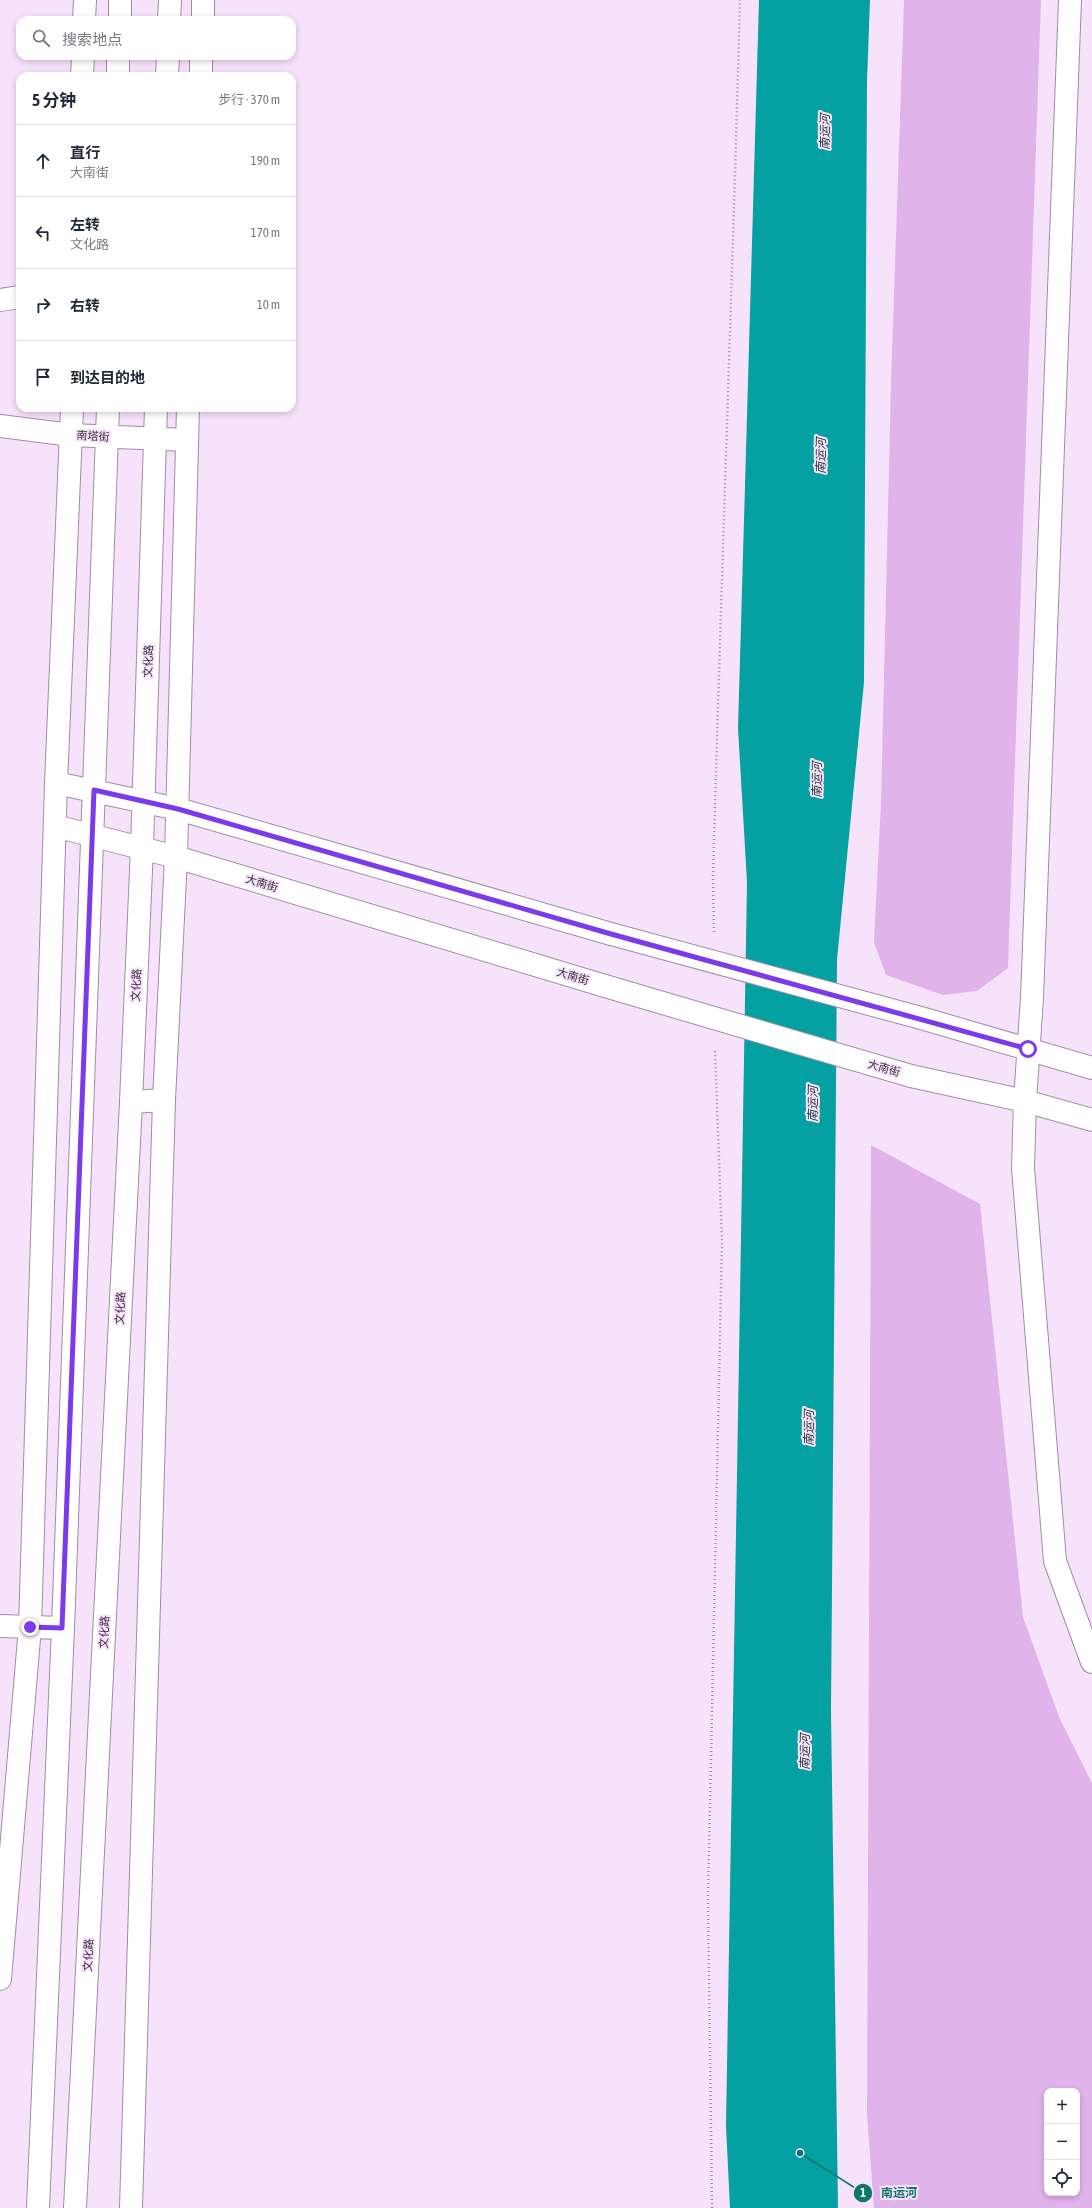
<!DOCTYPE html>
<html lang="zh">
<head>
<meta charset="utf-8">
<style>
  body { margin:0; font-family:"Asap Condensed","Noto Sans SC",sans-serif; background:#f6f6f7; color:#1f2937 }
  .controls { position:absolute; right:12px; bottom:12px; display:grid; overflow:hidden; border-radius:8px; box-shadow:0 2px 6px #0003 }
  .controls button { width:36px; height:36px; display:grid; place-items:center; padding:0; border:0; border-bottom:1px solid #e0e1e3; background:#fff; color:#1f2937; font:20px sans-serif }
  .stop { position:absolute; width:12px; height:12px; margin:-9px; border:3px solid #7c3aed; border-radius:50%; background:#fff }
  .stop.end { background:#7c3aed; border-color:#fff; box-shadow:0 1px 4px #0008 }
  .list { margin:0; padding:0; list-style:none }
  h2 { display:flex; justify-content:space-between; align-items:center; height:52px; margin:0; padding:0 16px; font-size:17px }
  h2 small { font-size:13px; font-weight:400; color:#747a83 }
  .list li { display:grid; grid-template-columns:26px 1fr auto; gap:12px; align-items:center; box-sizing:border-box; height:72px; padding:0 16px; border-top:1px solid #e0e1e3 }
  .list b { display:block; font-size:15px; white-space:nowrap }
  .list p { margin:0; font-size:13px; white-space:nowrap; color:#747a83 }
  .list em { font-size:13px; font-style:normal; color:#747a83 }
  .icon { flex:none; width:22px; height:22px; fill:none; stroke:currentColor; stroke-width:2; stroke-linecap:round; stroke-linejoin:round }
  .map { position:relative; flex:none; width:1092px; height:2208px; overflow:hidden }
  .search { position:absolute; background:#fff; box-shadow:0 2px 6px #0003; left:16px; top:16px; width:280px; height:44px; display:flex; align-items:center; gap:10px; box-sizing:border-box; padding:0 14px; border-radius:12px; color:#747a83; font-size:15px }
  .panel { position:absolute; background:#fff; box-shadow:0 2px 6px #0003; left:16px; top:72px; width:280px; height:340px; border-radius:12px }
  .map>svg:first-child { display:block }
  .green { fill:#e0b3eb; fill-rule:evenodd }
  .water { fill:#04a0a2 }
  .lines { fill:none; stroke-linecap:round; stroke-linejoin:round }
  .minor-casing { stroke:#a08da5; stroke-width:24 }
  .major-casing { stroke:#a08da5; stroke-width:24 }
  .path { stroke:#9b8c9e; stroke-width:2.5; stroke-dasharray:1 3; stroke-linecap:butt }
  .minor { stroke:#fff; stroke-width:22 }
  .major { stroke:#fff; stroke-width:22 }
  .minor-bridge-casing { stroke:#a08da5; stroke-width:24; stroke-linecap:butt }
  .minor-bridge { stroke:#fff; stroke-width:22 }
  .route { stroke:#7c3aed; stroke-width:5 }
  .labels { text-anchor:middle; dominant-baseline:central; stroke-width:4; stroke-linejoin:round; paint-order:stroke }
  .street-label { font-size:11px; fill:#312933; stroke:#f7e2fc }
  .water-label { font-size:12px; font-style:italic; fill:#1b3131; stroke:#f7e2fc }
  .leader { fill:none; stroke:#0f766e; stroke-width:1.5 }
  .callout-dot { fill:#0f766e; stroke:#f7e2fc; stroke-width:1.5 }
  .mark-label { font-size:12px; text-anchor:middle; font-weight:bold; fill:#fff }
  .callout-label { font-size:12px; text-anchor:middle; font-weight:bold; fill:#0f766e; stroke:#f7e2fc; stroke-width:4; stroke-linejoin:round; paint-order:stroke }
</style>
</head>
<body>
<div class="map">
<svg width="1092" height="2208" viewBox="0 0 1092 2208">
  <rect width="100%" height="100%" fill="#f7e2fc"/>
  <g class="green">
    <polygon points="904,0 1041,0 1008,968 977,991 943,995 886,975 874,942 881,803 891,382"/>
    <path d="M871,1145L980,1204L1023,1617L1059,1717L1092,1783V2208H874L867,2114ZM1047,2091H1077V2193H1047Z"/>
  </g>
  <polygon class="water" points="759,0 870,0 867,81 864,682 837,960 831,1711 838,2208 730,2208 726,2126 747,882 738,728"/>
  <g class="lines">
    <g class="minor-casing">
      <g id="minor">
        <polyline points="1070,0 1032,998 1025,1101 1023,1168 1055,1561 1092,1662"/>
        <polyline points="84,20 85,0"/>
        <polyline points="203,20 203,0"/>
        <polyline points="82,76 83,56"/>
        <polyline points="201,76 201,56"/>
        <polyline points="0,300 20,297"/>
        <polyline points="0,426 71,435 187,440"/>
        <polyline points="56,783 178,809 611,934"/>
        <polyline points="55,826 176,857 605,986"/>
        <polyline points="921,1018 1092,1068"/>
        <polyline points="911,1076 1025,1101 1092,1120"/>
        <polyline points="131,1102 164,1100"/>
        <polyline points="0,1626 63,1628"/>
        <polyline points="0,1979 30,1627 56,783 72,408"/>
        <polyline points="131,2208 164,1100 176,857 188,408"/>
      </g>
    </g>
    <g class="major-casing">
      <g id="major">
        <polyline points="120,20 120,0"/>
        <polyline points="169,20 170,0"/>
        <polyline points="118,76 118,56"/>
        <polyline points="167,76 168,56"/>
        <polyline points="38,2208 63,1628 108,408"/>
        <polyline points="75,2208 131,1102 142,847 156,408"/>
      </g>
    </g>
    <g class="path">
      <path d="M714,932L713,878C721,586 732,293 740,0"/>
      <polyline points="712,2208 708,1898 722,1242 715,1049"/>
    </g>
    <use href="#minor" class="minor"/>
    <use href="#major" class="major"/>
    <g class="minor-bridge-casing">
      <g id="minor-bridge">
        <polyline points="611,934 921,1018"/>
        <polyline points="605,986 911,1076"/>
      </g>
    </g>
    <use href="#minor-bridge" class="minor-bridge"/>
  </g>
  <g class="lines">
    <polyline class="route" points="30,1627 62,1628 94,790 178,809 611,934 1028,1049"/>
  </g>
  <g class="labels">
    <g class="street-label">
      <text transform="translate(93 436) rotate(4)">南塔街</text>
      <text transform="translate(148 661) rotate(-88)">文化路</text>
      <text transform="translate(262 883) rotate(17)">大南街</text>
      <text transform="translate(573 976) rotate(17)">大南街</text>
      <text transform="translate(136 985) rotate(-87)">文化路</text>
      <text transform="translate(884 1068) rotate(16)">大南街</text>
      <text transform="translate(120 1308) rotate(-87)">文化路</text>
      <text transform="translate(104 1632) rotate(-87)">文化路</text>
      <text transform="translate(88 1955) rotate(-87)">文化路</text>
    </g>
    <g class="water-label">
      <text transform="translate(825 132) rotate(-89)">南运河</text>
      <text transform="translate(821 456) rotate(-89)">南运河</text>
      <text transform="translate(817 780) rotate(-89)">南运河</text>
      <text transform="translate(813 1104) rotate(-89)">南运河</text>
      <text transform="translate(809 1428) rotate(-89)">南运河</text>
      <text transform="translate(805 1752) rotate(-89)">南运河</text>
    </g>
  </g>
  <path class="leader" d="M800 2153L863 2193"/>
  <g class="callout-dot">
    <circle cx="800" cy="2153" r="4"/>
    <circle cx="863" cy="2193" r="10"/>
  </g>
  <g class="mark-label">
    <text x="863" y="2197">1</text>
  </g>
  <g class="callout-label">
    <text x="899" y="2197">南运河</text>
  </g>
</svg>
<div class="controls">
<button>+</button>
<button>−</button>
<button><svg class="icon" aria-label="locate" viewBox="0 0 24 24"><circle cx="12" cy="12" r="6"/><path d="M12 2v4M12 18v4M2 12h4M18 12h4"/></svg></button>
</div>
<div class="stop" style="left:1028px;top:1049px"></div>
<div class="stop end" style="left:30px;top:1627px"></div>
<div class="search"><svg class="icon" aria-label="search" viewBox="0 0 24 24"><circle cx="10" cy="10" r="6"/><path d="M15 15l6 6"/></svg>搜索地点</div>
<section class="panel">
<h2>5 分钟<small>步行 · 370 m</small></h2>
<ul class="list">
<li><svg class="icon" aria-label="ahead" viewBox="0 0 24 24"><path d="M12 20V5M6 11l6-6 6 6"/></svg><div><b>直行</b><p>大南街</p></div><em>190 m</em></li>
<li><svg class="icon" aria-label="left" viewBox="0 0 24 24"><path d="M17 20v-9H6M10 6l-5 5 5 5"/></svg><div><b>左转</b><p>文化路</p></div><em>170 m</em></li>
<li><svg class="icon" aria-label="right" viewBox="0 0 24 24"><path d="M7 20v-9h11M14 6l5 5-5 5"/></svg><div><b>右转</b></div><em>10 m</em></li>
<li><svg class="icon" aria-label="arrive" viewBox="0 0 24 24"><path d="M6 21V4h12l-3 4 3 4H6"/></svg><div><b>到达目的地</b></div></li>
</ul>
</section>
</div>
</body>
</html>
